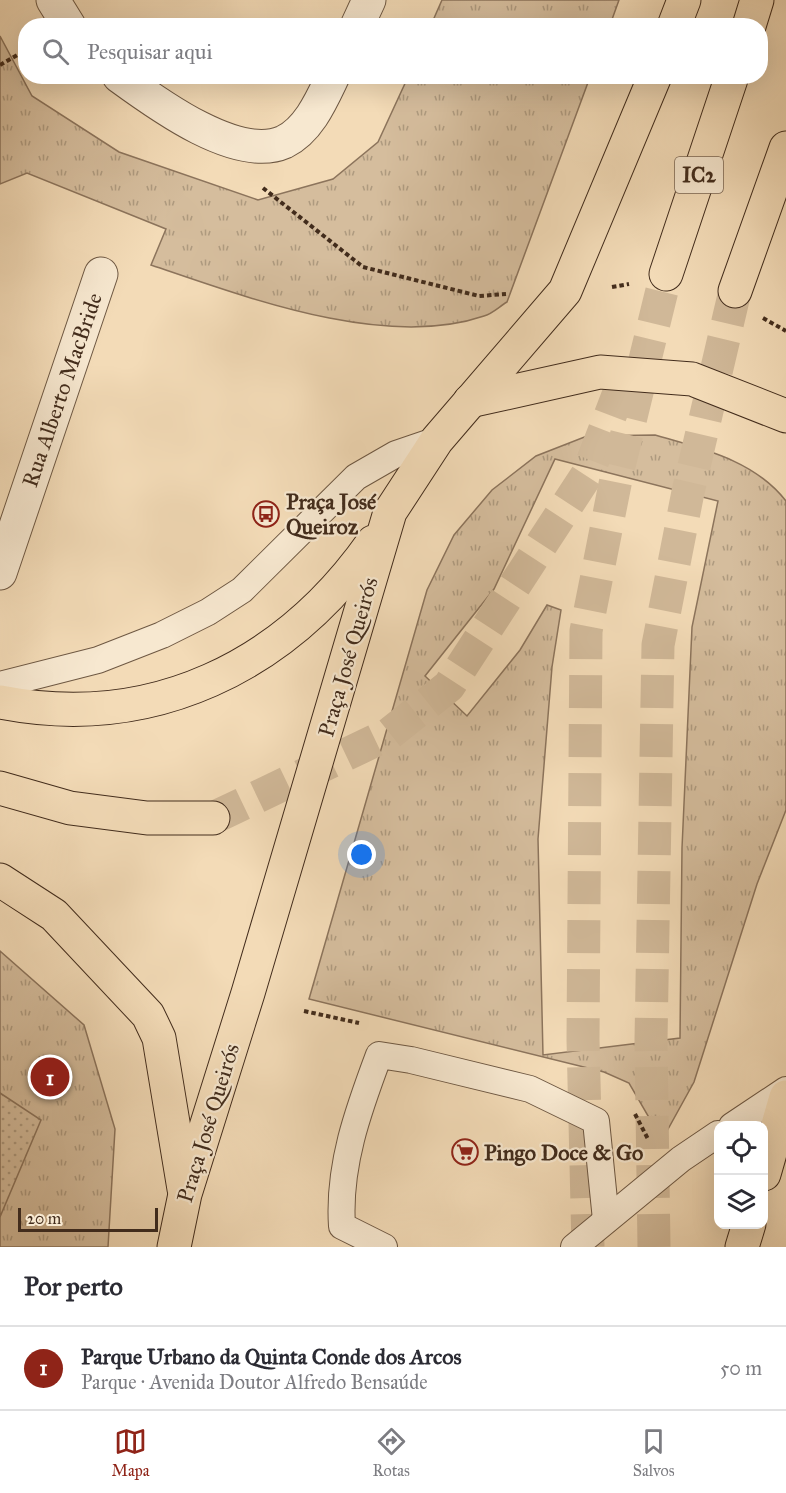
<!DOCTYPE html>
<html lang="pt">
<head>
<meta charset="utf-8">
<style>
  body { margin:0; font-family:"IM FELL Great Primer",serif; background:#f2f2f3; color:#2b2b33 }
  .controls { position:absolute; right:18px; bottom:18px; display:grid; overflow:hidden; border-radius:12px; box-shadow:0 6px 24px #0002 }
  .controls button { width:54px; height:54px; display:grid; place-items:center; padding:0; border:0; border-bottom:2px solid #e1e1e2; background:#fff; color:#2b2b33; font:30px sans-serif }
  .scale { position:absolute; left:18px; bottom:15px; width:140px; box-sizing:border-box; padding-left:6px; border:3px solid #422c1c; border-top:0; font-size:16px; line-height:21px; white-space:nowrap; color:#422c1c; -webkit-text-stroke:4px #f7e8d0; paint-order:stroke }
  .you { position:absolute; left:362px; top:855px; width:21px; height:21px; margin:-15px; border:4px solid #fff; border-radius:50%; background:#1a73e8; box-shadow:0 0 0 9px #1a73e833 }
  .badge { display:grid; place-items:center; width:39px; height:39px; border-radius:50%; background:#8f2418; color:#fff; font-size:20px; font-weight:700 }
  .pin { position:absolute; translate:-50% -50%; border:3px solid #fff; box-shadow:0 2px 6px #0006 }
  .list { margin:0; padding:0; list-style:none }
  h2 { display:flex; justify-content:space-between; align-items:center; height:78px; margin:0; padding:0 24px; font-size:26px }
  h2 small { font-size:20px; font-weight:400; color:#7c7c81 }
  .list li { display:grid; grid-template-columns:39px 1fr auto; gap:18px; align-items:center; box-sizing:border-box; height:84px; padding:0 24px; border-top:2px solid #e1e1e2 }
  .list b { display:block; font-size:22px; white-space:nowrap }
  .list p { margin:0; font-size:20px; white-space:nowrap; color:#7c7c81 }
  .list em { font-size:20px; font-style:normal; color:#7c7c81 }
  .icon { flex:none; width:33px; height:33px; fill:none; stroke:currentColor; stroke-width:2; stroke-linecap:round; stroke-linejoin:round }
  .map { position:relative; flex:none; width:786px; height:1247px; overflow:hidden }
  .search { position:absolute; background:#fff; box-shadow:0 6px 24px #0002; left:18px; right:18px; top:18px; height:66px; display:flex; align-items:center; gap:15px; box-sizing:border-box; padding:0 21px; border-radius:24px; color:#7c7c81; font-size:22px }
  .sheet { height:162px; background:#fff }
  nav { display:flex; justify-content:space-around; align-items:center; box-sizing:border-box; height:84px; border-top:2px solid #e1e1e2; background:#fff; font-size:16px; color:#7c7c81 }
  nav a { display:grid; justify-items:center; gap:3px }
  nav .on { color:#8f2418 }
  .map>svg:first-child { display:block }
  .grass { fill:url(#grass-tufts); stroke:#8c745c; stroke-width:1.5; fill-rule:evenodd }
  .garden { fill:url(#garden-dots); stroke:#8c745c; stroke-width:1.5 }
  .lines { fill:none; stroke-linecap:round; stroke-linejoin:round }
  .trunk-tunnel { stroke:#d0b898; stroke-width:33; stroke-dasharray:33 16; stroke-linecap:butt }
  .service-casing { stroke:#6e5843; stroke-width:28 }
  .minor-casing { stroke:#6e5843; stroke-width:35 }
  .trunk-casing { stroke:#422c1c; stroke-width:35 }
  .path { stroke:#422c1c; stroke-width:4; stroke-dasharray:4.5 3; stroke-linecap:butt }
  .service { stroke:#f7e8d0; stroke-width:26 }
  .minor { stroke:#f7e8d0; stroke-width:33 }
  .trunk { stroke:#f3dbb7; stroke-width:33 }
  .labels { text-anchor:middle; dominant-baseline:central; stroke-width:4.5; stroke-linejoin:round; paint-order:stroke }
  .shield { fill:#f7e8d0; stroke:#786452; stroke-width:1.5 }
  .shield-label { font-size:21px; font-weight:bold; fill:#422c1c }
  .street-label { font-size:22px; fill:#422c1c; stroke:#f7e8d0 }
  .poi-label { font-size:22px; font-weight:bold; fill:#422c1c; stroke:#f7e8d0; text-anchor:start }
</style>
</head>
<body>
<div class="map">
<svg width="786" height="1247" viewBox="0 0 786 1247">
  <defs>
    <pattern id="grass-tufts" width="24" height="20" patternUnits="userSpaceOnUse" patternTransform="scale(1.5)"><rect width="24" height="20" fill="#d5bd9d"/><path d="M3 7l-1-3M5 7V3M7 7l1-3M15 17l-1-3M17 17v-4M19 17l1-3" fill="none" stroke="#ae9a7f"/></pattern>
    <pattern id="garden-dots" width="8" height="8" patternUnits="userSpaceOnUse" patternTransform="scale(1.5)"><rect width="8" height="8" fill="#d5bd9d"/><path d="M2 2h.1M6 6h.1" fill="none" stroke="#ae9a7f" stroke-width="1.8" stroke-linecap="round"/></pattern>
  </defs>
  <rect width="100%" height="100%" fill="#f3dbb7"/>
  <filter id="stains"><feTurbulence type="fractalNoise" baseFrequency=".00333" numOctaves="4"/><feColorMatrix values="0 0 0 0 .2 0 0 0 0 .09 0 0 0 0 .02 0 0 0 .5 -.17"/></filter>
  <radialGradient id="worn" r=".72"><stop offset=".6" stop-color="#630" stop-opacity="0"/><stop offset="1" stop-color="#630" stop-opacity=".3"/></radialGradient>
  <g class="grass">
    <polygon points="442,0 619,0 610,25 431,25"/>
    <path d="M0,36L32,96L119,152L258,200L333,179L378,142L408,77H590L507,302C500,306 492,314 484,316C385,350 246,297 151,265L166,229L27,173L0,184Z"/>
    <path d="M655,435C703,449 754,460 786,501V810L757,884L694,1082L662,1140L629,1083L604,1072L309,999L427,590L454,535L492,490L536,456L587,436ZM555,459L718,501L692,627L682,848L680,1038L543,1055L538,839L552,667L561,610L547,605L520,650L467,716L425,676L494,589Z"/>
    <polygon points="0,951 84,1025 115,1129 108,1247 0,1247"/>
  </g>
  <polygon class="garden" points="0,1093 41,1120 0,1217"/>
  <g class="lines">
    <g class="trunk-tunnel">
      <polyline points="213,818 389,734 449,686 588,473 620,390"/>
      <polyline points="588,1247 583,1039 586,631 617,474 666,274"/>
      <polyline points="654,1247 651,1040 658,645 688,492 735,291"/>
    </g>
    <g class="service-casing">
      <g id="service">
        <polyline points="0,685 98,660 162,635 208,612 242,590 356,477 396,454 437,440"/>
        <polyline points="732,1126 786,1090"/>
        <path d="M384,1247L342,1226C338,1166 358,1111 379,1055L411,1060L530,1089L596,1121L606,1220"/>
        <polyline points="574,1247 681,1159 718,1134"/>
      </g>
    </g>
    <g class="minor-casing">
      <g id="minor">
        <polyline points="53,0 69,26"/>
        <polyline points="357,26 369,0"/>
        <path d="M119,76C156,103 237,163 284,142C309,130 322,99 333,76"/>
        <polyline points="0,573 101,274"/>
      </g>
    </g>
    <g class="trunk-casing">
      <g id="trunk">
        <polyline points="674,26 684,0"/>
        <polyline points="749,26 757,0"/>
        <polyline points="666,274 732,76"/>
        <polyline points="735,291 786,148"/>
        <polyline points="470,401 600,372 692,379 786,416"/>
        <path d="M0,702C152,732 285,667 373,542"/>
        <polyline points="0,788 70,808 147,818 213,818"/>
        <polyline points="0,880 54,915 148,1015 159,1038 184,1189"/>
        <polyline points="764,1174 786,1097"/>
        <polyline points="174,1247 185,1194 248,993 390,512 437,440 565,291 655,76"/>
        <polyline points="742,1247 749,1224"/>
      </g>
    </g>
    <g class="path">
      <polyline points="0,65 26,50"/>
      <polyline points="263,188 363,267 479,296 506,294"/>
      <polyline points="612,287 629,284"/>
      <polyline points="763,318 786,331"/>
      <polyline points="304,1011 359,1023"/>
      <polyline points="635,1114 648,1139"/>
    </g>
    <use href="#service" class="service"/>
    <use href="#minor" class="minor"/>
    <use href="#trunk" class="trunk"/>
  </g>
  <defs>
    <g id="bus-ring" transform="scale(1.35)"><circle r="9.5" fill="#f7e8d0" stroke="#8f2418" stroke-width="1.5"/><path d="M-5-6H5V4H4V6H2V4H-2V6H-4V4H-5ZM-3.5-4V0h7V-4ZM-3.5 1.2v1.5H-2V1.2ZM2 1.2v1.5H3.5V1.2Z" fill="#8f2418"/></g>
    <g id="supermarket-ring" transform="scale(1.35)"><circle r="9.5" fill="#f7e8d0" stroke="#8f2418" stroke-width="1.5"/><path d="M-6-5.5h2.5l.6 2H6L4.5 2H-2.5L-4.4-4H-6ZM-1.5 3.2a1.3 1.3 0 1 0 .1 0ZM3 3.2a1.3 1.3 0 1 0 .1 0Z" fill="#8f2418"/></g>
  </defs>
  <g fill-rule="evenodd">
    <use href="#bus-ring" x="266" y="514"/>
    <use href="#supermarket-ring" x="465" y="1152"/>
  </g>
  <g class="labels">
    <rect class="shield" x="675" y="157" width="48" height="36" rx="4.5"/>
    <g class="shield-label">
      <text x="699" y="175">IC2</text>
    </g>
    <g class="street-label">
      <text transform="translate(62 390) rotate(-71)">Rua Alberto MacBride</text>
      <text transform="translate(348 657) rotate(-74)">Praça José Queirós</text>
      <text transform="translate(208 1123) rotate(-73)">Praça José Queirós</text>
    </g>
    <g class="poi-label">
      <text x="286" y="501">Praça José<tspan x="286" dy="25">Queiroz</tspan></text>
      <text x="484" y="1152">Pingo Doce &amp; Go</text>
    </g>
  </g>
  <rect width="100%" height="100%" filter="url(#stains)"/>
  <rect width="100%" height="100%" fill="url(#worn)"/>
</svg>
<div class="controls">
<button><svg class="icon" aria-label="locate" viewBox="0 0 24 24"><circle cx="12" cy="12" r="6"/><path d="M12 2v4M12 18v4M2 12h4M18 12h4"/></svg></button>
<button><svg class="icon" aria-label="layers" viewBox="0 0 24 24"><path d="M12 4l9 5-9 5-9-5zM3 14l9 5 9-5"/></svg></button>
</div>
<div class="scale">20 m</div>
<div class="you"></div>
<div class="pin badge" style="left:50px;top:1077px">1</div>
<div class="search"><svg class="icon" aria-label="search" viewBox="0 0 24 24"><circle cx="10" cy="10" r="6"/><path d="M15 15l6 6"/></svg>Pesquisar aqui</div>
</div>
<section class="sheet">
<h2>Por perto<small></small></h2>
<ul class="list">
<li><span class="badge">1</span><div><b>Parque Urbano da Quinta Conde dos Arcos</b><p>Parque · Avenida Doutor Alfredo Bensaúde</p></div><em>50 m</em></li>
</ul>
</section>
<nav>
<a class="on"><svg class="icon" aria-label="map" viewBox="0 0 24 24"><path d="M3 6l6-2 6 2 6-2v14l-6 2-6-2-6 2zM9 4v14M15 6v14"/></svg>Mapa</a>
<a><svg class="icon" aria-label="directions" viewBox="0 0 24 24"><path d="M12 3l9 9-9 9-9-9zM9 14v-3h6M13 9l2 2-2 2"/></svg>Rotas</a>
<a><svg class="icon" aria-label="saved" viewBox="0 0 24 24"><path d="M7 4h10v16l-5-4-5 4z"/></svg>Salvos</a>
</nav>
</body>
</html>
